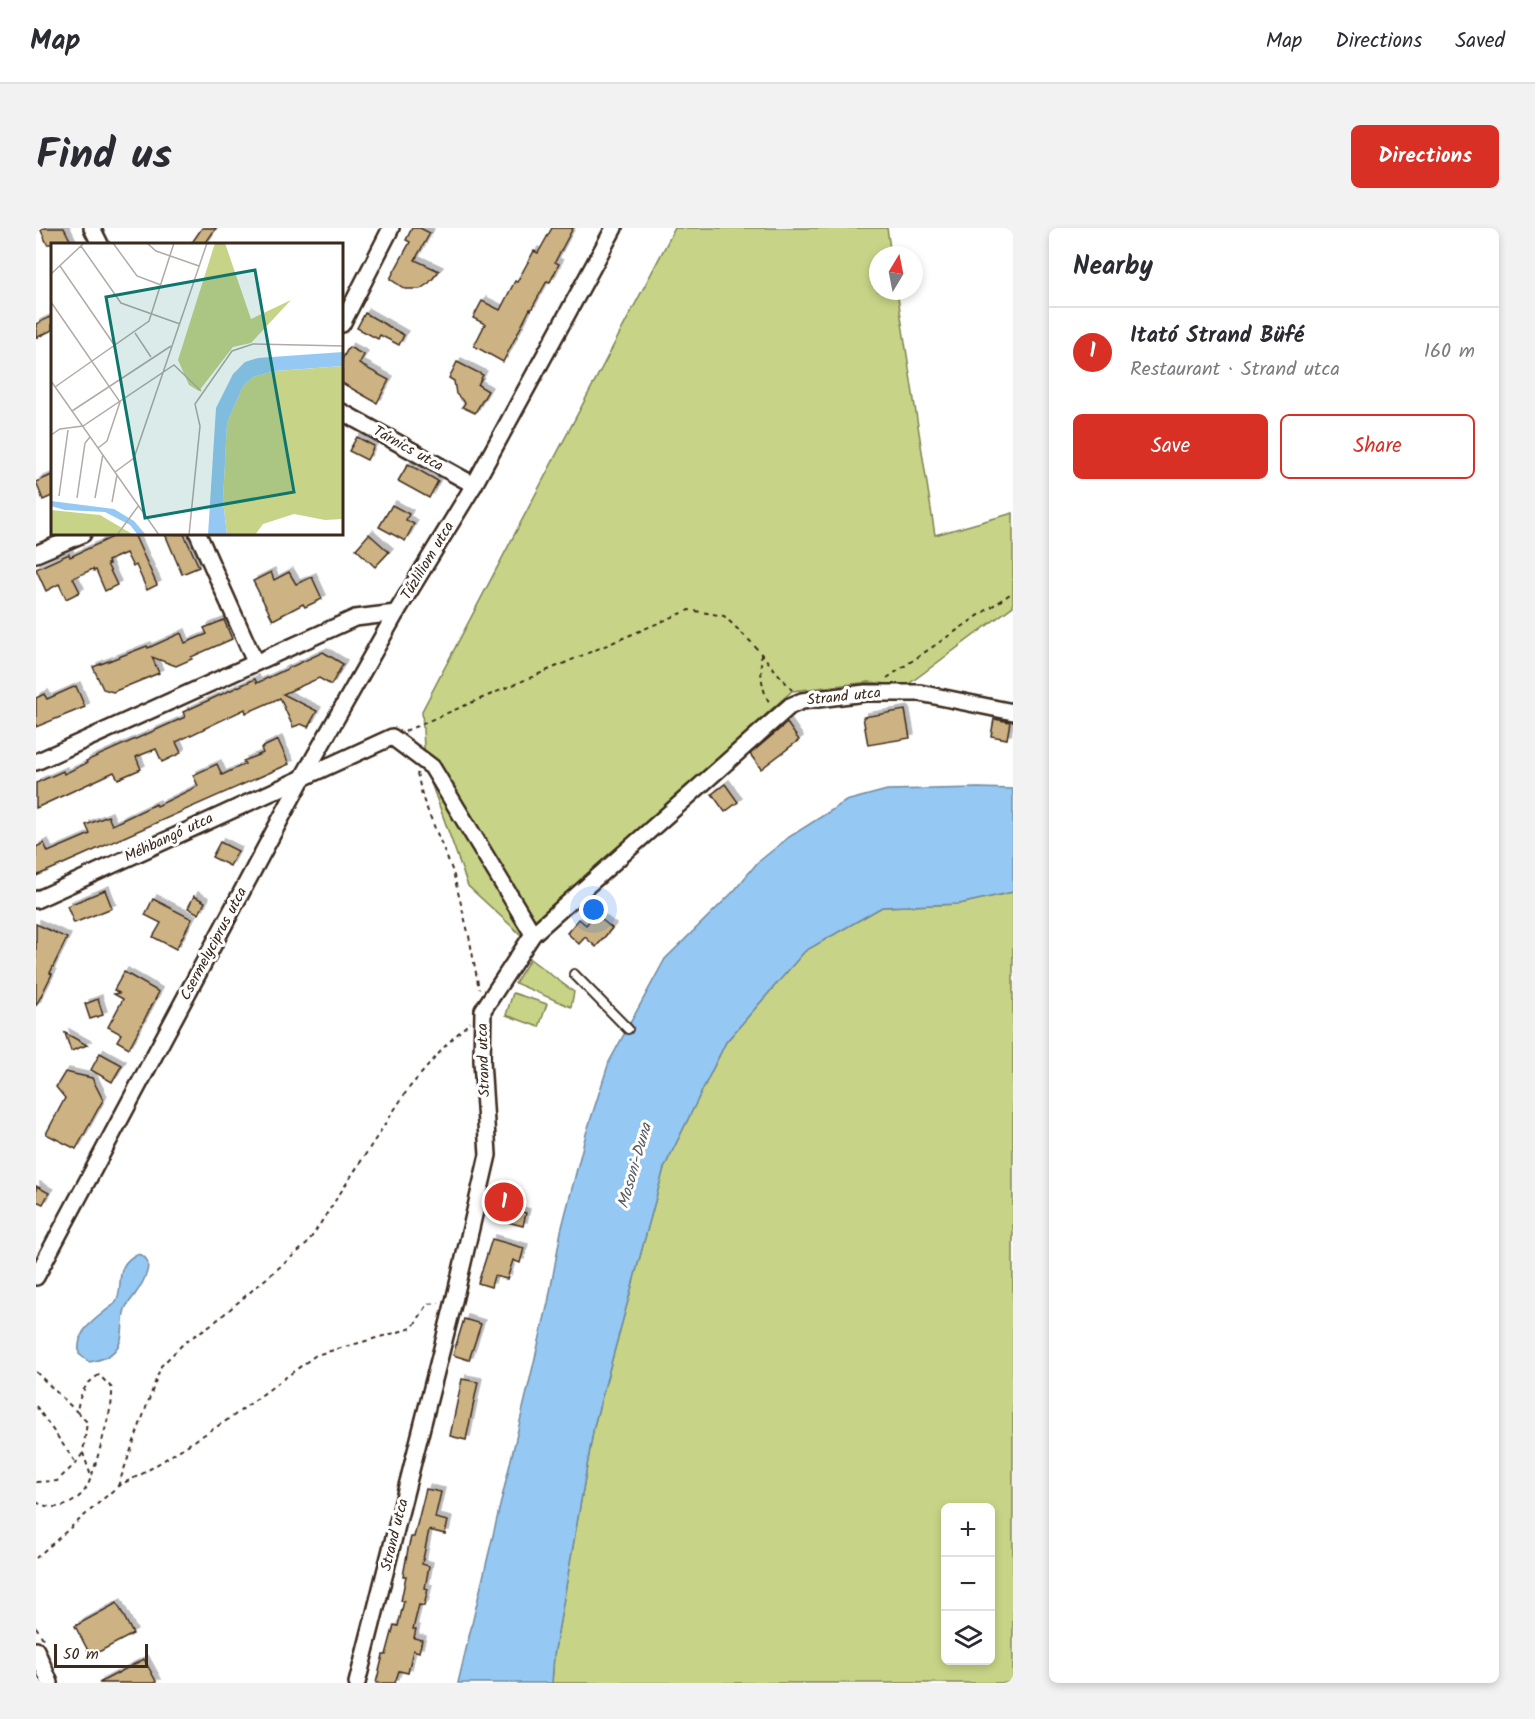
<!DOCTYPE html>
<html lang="en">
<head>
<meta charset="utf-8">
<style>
  body { margin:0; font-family:Kalam,sans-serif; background:#f2f2f3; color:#2b2b33 }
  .controls { position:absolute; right:18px; bottom:18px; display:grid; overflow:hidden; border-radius:9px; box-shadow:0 3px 9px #0003 }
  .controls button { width:54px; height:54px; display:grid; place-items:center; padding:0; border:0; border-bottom:2px solid #e1e1e2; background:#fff; color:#2b2b33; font:30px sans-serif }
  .compass { position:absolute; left:833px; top:18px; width:54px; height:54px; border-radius:50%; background:#fff; box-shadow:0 3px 9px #0003; rotate:10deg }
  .scale { position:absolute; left:18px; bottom:15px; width:94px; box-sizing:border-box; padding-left:6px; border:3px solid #3b2a1e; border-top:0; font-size:16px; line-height:21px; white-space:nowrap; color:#3b2a1e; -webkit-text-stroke:4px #fff; paint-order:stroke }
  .you { position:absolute; left:558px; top:682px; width:21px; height:21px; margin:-15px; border:4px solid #fff; border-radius:50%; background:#1a73e8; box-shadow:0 0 0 9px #1a73e833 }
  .badge { display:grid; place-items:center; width:39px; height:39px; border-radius:50%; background:#d93025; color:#fff; font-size:20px; font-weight:700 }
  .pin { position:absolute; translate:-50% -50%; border:3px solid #fff; box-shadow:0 2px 6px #0006 }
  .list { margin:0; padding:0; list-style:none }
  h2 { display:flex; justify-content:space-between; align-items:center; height:78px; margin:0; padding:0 24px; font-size:26px }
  h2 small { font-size:20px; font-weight:400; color:#7c7c81 }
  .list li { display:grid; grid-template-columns:39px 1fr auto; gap:18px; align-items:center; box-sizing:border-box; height:90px; padding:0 24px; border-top:2px solid #e1e1e2 }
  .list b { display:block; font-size:22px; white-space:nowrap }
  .list p { margin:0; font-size:20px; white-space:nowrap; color:#7c7c81 }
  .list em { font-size:20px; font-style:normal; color:#7c7c81 }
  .actions { display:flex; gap:12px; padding:18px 24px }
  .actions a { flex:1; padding:14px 0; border:2px solid #d93025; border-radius:9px; text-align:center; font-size:21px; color:#d93025 }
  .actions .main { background:#d93025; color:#fff }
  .icon { flex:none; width:33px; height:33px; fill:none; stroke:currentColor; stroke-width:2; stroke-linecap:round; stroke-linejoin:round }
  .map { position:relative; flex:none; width:977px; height:1455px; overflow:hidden; border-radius:9px }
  header { display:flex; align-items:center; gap:36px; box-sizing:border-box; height:84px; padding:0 30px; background:#fff; border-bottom:2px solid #e1e1e2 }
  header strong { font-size:28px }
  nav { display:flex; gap:33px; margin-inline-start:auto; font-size:21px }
  .intro { display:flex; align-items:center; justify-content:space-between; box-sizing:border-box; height:144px; padding:0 36px }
  h1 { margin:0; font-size:42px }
  .button { padding:15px 27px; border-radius:9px; background:#d93025; color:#fff; font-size:21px; font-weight:700 }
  main { display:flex; gap:36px; padding:0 36px }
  aside { flex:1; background:#fff; border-radius:9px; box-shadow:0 3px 9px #0003 }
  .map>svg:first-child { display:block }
  .green { fill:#c7d487; stroke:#817f52; stroke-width:1.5; fill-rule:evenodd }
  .water { fill:#95c8f2; stroke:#71899d; stroke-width:1.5 }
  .building { fill:#cdb383; stroke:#3b2a1e; stroke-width:1.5; filter:url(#shadow) }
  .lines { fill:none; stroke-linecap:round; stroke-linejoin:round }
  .service-casing { stroke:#3b2a1e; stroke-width:12 }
  .minor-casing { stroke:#3b2a1e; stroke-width:20 }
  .path { stroke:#3b2a1e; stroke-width:2; stroke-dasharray:4.5 4.5; stroke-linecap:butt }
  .service { stroke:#fff; stroke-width:8 }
  .minor { stroke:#fff; stroke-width:15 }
  .labels { text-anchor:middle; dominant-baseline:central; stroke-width:6; stroke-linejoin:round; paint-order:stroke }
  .street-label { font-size:15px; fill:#3b2a1e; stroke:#fff }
  .water-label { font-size:16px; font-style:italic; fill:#56595e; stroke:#fff }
  .inset-road { fill:none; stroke:#b1aaa5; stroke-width:1.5 }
  .view { fill:#0f766e; fill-opacity:0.15; stroke:#0f766e; stroke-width:3 }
  .inset-edge { fill:none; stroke:#3b2a1e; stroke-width:3 }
</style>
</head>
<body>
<header>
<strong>Map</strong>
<nav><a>Map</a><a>Directions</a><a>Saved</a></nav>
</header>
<div class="intro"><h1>Find us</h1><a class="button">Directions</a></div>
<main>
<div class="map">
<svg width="977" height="1455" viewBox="0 0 977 1455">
  <defs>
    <filter id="shadow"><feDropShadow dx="4" dy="-4" stdDeviation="0" flood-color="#0004"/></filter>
  </defs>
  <rect width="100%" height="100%" fill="#fff"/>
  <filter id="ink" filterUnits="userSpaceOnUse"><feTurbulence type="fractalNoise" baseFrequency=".0167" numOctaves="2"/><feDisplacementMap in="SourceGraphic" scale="12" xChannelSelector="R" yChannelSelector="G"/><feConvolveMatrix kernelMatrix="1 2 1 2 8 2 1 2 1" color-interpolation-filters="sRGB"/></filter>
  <g filter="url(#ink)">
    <g class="green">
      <polygon points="639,0 851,0 855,27 842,27 842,63 861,63 899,307 977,285 977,378 870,458 833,454 756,463 485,707 432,658 389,538 386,483"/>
      <path d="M977,664V1455H516L518,1427L558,1198L628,940L690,814L769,723L846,679L923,676ZM910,1280H954V1432H910Z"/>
      <polygon points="494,731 538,764 535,779 479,755"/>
      <polygon points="477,765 511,776 503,799 470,787"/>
    </g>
    <g class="water">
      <polygon points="942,560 977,561 977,664 923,676 846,679 769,723 690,814 628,940 558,1198 518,1427 516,1455 422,1455 512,1075 525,1003 550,906 573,834 629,731 698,663 721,635 753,609 810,573 851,562"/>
      <path d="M101,1026C123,1030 106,1057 98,1068C96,1071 92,1075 90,1079C85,1089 88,1101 85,1111C81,1126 67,1132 53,1134L43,1126C41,1104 52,1097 68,1084C71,1081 76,1079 79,1075C90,1060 75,1039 101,1026Z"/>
    </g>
    <g class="building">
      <polygon points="4,0 28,0 36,16 11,16"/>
      <polygon points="166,0 180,0 169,16 155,16"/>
      <polygon points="376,0 384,0 394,5 379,32 403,43 393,55 384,61 369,61 354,51 374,14 370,12"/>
      <polygon points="516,0 537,0 519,34 523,36 514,54 511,53 495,82 494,81 467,134 438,118 449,96 437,90 446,73 464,82 479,53 481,54 498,23 502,25"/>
      <polygon points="329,85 368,107 363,117 344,107 342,111 321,100"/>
      <polygon points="16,88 16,102 0,110 0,96"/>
      <polygon points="313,119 328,127 323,136 353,152 341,175 306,155 306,131"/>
      <polygon points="421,134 447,147 442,157 452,163 439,185 426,179 429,175 420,166 418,153 413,150"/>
      <polygon points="321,209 338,218 331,232 313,223"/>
      <polygon points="372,236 402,253 393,270 362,253"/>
      <polygon points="16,247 16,268 7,272 0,254"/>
      <polygon points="356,277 373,286 370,292 378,296 369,313 343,299"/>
      <polygon points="83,306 98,306 121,357 111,362 100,337 97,339 90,325 72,333 73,336 71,336 81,357 69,363 60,342 58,343 57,341 37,350 44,364 30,371 23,356 10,363 0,341 33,326 34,329"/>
      <polygon points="129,306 148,306 163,339 146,346"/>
      <polygon points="333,306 353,324 339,339 320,321"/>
      <polygon points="235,344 238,352 253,344 260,356 276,349 286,371 269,379 267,376 237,392 217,353"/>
      <polygon points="188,392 196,411 155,429 156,431 140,438 116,429 123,445 77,464 67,461 57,439 111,418 112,420 145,405 149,415 171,406 168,400"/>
      <polygon points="287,424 307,436 295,457 283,450 247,466 281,483 272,499 265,496 257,499 244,470 210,485 209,481 140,514 145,525 126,534 120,521 100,529 105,541 82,551 78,544 0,580 0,555 27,543 28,546 51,535 50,533 149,489 147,484 219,451 221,455"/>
      <polygon points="40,458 49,479 0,499 0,470 8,466 11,471"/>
      <polygon points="869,482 874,510 832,517 827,489"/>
      <polygon points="958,491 974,494 971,511 955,508"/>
      <polygon points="751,495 763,512 725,541 714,526"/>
      <polygon points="242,512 253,536 0,648 0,619 8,615 12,624 54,606 50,597 72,588 76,597 120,576 121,578 162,558 157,547 181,536 186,547 209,536 207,533 227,525 225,520"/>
      <polygon points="689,556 702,574 689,584 676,566"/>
      <polygon points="184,614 202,623 194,638 176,629"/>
      <polygon points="69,662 76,680 38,695 31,678"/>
      <polygon points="158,668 169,674 163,686 152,680"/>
      <polygon points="117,671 156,691 140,721 117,709 125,695 109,687"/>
      <polygon points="559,686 576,700 560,719 549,709 543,716 531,705 543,691 550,697"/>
      <polygon points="0,696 31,710 14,745 16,746 0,778"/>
      <polygon points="88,744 123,764 93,820 81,813 85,806 72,799 87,771 78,766 83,765 78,762"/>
      <polygon points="62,771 67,787 54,791 49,776"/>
      <polygon points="29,805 51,817 35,823"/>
      <polygon points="64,825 86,837 76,854 55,842"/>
      <polygon points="29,844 56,850 67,872 40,921 10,906 29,870 20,859"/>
      <polygon points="0,958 13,965 7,976 0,973"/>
      <polygon points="467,978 490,985 487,998 463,992"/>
      <polygon points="456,1011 488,1020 484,1035 477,1032 471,1051 458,1048 455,1059 442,1055"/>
      <polygon points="428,1091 445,1096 433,1132 417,1127"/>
      <polygon points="426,1151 442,1154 430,1212 414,1208"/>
      <polygon points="390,1261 405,1264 399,1290 412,1293 409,1306 393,1302 386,1336 393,1338 389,1360 392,1361 388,1378 383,1377 377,1401 380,1401 378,1410 386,1412 383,1424 377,1422 372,1445 363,1443 359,1455 340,1455 347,1427 350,1427 358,1397 362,1398 368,1373 365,1373 370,1348 367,1348 372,1321 375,1309 378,1309"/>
      <polygon points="81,1375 97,1406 55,1428 39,1398"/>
      <polygon points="108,1431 121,1455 63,1455"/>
    </g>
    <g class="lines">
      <g class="service-casing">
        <polyline id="service" points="538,746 592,801"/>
      </g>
      <g class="minor-casing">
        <g id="minor">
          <polyline points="56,0 64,16"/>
          <polyline points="306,96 355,0"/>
          <polyline points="306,184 438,257"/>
          <polyline points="162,306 219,434"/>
          <polyline points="0,326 47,306"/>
          <polyline points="0,534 319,390 360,385"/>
          <polyline points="0,672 356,509 396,539 497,706"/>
          <polyline points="0,1049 267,549 360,385 438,257 578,0"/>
          <polyline points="0,1422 14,1455"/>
          <polyline points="321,1455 418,1073 452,927 446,832 447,782 497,706 754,478 766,473 829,465 884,465 977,484"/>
        </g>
      </g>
      <g class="path">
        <path d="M725,425C725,445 724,460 735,477"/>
        <polyline points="851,450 977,364"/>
        <polyline points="369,503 653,382 688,388 715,414 756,462"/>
        <polyline points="381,545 387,571 417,644 433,708 443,761"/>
        <polyline points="0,1144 41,1184"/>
        <polyline points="0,1178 40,1235"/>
        <polyline points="0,1254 21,1253 40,1235 47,1225"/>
        <polyline points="82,1258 125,1138 148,1115 180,1093 271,1016 372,861 411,816 434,794"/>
        <path d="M0,1274C18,1284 36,1279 49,1262C57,1252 71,1194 75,1178C76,1172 76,1166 76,1160L63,1147C49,1155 43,1167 41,1184L51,1194L47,1225L55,1248"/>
        <polyline points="0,1330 82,1258 106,1246 196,1189 280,1127 376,1100 392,1076 403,1075"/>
        <polyline points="0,1399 8,1412"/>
      </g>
      <use href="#service" class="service"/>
      <use href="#minor" class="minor"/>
    </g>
  </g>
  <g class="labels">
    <g class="street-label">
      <text transform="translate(372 221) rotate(29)">Tárnics utca</text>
      <text transform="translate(392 333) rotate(-59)">Tűzliliom utca</text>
      <text transform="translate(808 469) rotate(-6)">Strand utca</text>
      <text transform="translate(133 610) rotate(-25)">Méhbangó utca</text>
      <text transform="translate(178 716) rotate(-62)">Csermelyciprus utca</text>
      <text transform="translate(448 832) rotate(-92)">Strand utca</text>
      <text transform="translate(359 1307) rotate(-76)">Strand utca</text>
    </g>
    <g class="water-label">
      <text transform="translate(599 938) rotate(-74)">Mosoni-Duna</text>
    </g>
  </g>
  <g transform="translate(15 15)">
    <rect width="292" height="292" fill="#fff"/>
    <path d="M164,0H174L200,76L240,57L200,100L182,104L148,148L138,142L127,117ZM292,123V276L274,277L243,271L212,281L204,292H176L172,257L176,180L192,143L202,134L224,128ZM0,267L49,272L83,292H0Z" fill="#c7d487"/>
    <path d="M292,109V123L224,128L202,134L192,143L176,180L172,257L176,292H157L165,165L182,131L194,119L207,115ZM0,258L63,266L83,278L95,292H87L79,282L54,269L14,267L0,263Z" fill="#95c8f2"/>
    <path class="inset-road" d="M62,0L86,33L110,42M96,0L105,8L148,23M30,3L70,60L129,81M9,23L64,103M0,31L33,0M0,59L69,159L56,198L47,205M84,90L100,114M0,138L108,292M4,144L98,78L123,0M21,168L120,103M0,192L9,186L32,183L123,122L150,148M64,229L83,215L156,0M8,253L17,187M26,255L34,200L39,194M44,255L52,211M61,259L66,232M66,292L88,262M138,292L149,183L144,161L181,108L202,101L293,103"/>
    <path class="view" d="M204,27L243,249L94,275L55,54Z"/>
    <rect width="292" height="292" class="inset-edge"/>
  </g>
</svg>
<div class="controls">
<button>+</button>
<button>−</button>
<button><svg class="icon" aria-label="layers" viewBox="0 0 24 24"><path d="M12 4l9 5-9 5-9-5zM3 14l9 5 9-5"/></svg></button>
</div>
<svg class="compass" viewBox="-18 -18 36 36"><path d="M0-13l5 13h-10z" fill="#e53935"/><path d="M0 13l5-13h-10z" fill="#7c7c81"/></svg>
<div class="scale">50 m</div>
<div class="you"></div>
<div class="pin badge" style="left:468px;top:974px">1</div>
</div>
<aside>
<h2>Nearby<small></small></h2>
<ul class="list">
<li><span class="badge">1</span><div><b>Itató Strand Büfé</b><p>Restaurant · Strand utca</p></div><em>160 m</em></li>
</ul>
<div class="actions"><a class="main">Save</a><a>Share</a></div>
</aside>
</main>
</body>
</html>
